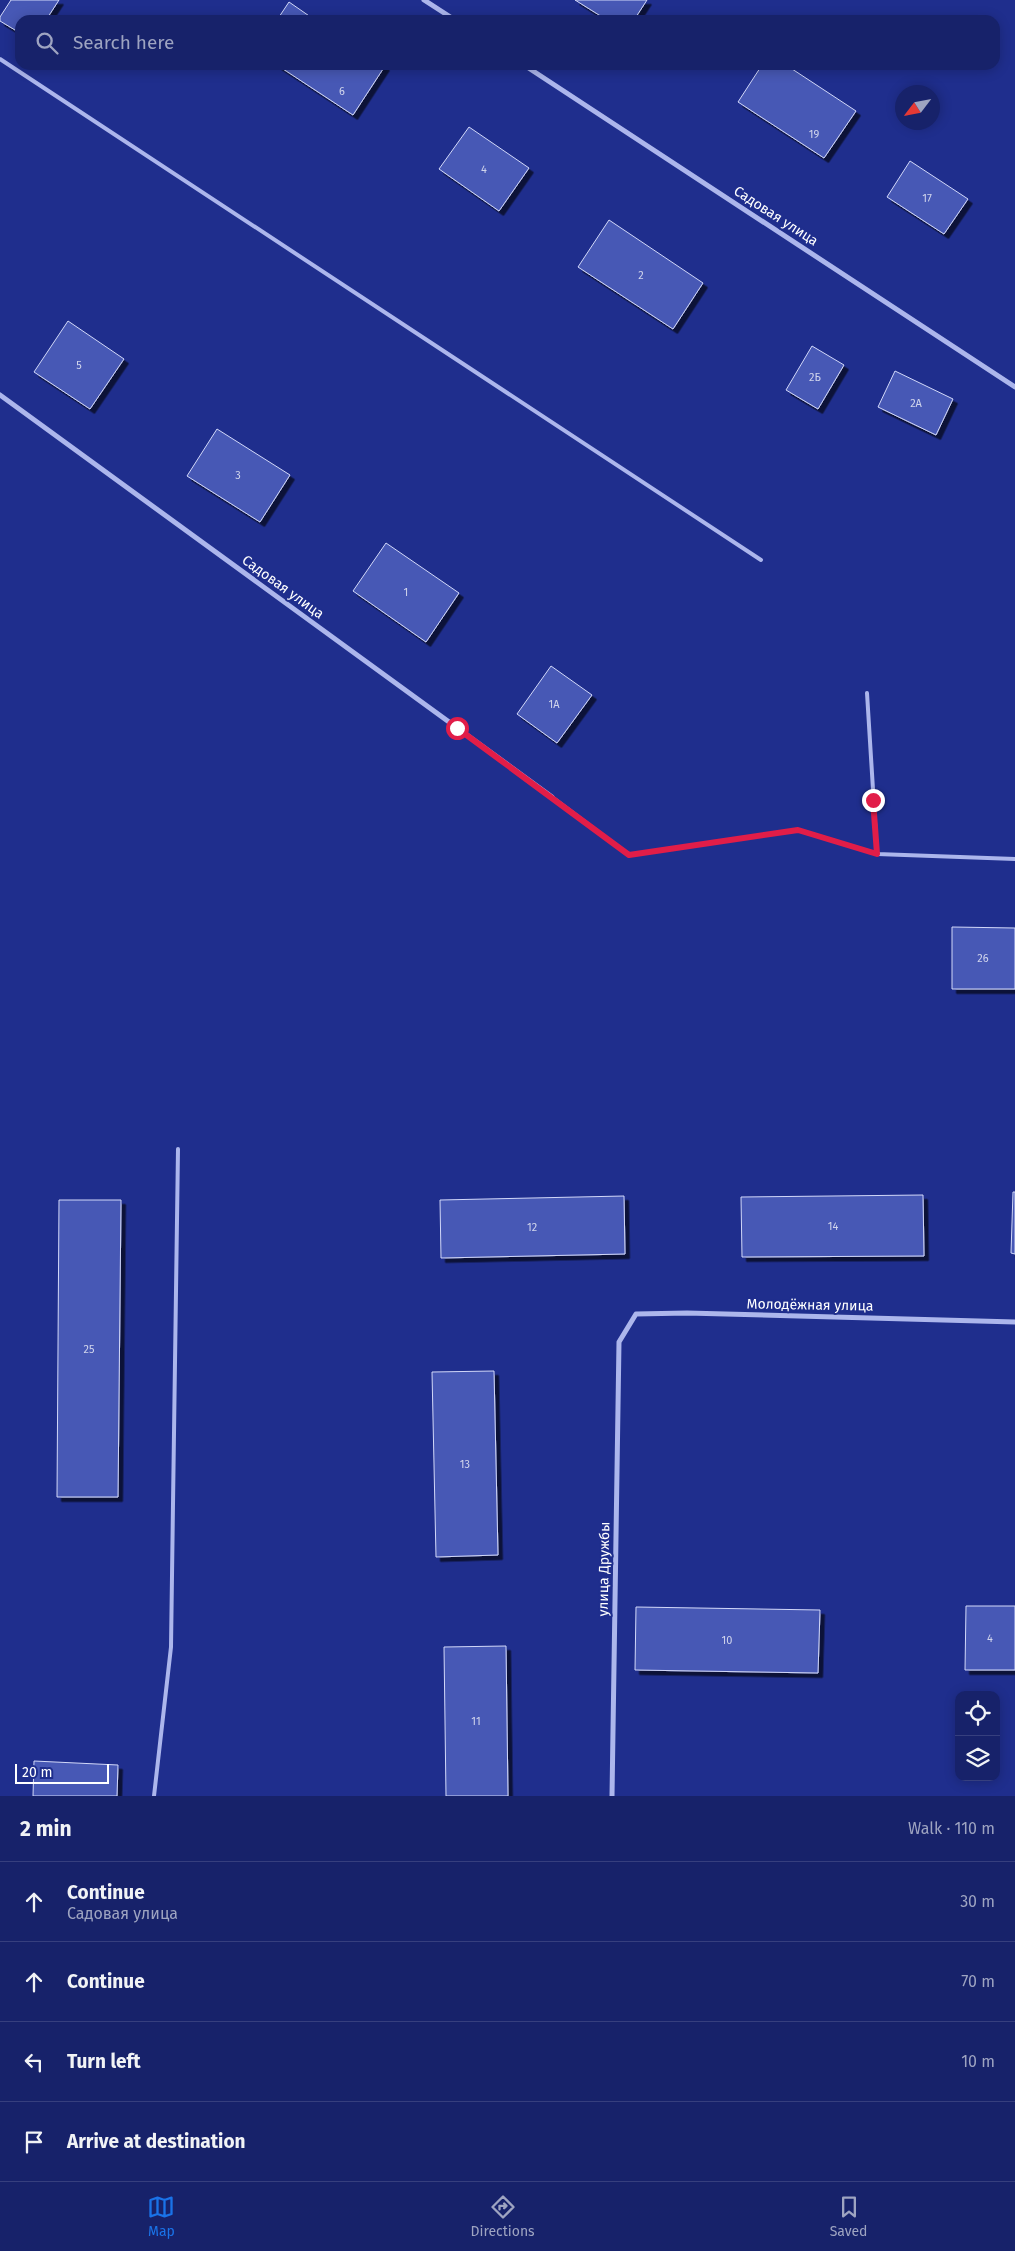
<!DOCTYPE html>
<html lang="en">
<head>
<meta charset="utf-8">
<style>
  body { margin:0; font-family:"Fira Sans",sans-serif; background:#242f72; color:#f1f3f6 }
  .controls { position:absolute; right:15px; bottom:15px; display:grid; overflow:hidden; border-radius:10px; box-shadow:0 2px 12px #0003 }
  .controls button { width:45px; height:45px; display:grid; place-items:center; padding:0; border:0; border-bottom:1px solid #363f7e; background:#17226a; color:#f1f3f6; font:25px sans-serif }
  .compass { position:absolute; left:895px; top:85px; width:45px; height:45px; border-radius:50%; background:#17226a; box-shadow:0 2px 12px #0003; rotate:238deg }
  .scale { position:absolute; left:15px; bottom:12px; width:94px; box-sizing:border-box; padding-left:5px; border:2px solid #fff; border-top:0; font-size:14px; line-height:18px; white-space:nowrap; color:#fff; -webkit-text-stroke:4px #1f2e8d; paint-order:stroke }
  .stop { position:absolute; width:15px; height:15px; margin:-11px; border:4px solid #e11d48; border-radius:50%; background:#fff }
  .stop.end { background:#e11d48; border-color:#fff; box-shadow:0 1px 5px #0008 }
  .list { margin:0; padding:0; list-style:none }
  h2 { display:flex; justify-content:space-between; align-items:center; height:65px; margin:0; padding:0 20px; font-size:21px }
  h2 small { font-size:16px; font-weight:400; color:#9ea4c1 }
  .list li { display:grid; grid-template-columns:32px 1fr auto; gap:15px; align-items:center; box-sizing:border-box; height:80px; padding:0 20px; border-top:1px solid #363f7e }
  .list b { display:block; font-size:19px; white-space:nowrap }
  .list p { margin:0; font-size:16px; white-space:nowrap; color:#9ea4c1 }
  .list em { font-size:16px; font-style:normal; color:#9ea4c1 }
  .icon { flex:none; width:28px; height:28px; fill:none; stroke:currentColor; stroke-width:2; stroke-linecap:round; stroke-linejoin:round }
  .map { position:relative; flex:none; width:1015px; height:1796px; overflow:hidden }
  .search { position:absolute; background:#17226a; box-shadow:0 2px 12px #0003; left:15px; right:15px; top:15px; height:55px; display:flex; align-items:center; gap:12px; box-sizing:border-box; padding:0 18px; border-radius:15px; color:#9ea4c1; font-size:19px }
  .sheet { height:385px; background:#17226a }
  nav { display:flex; justify-content:space-around; align-items:center; box-sizing:border-box; height:70px; border-top:1px solid #363f7e; background:#17226a; font-size:14px; color:#9ea4c1 }
  nav a { display:grid; justify-items:center; gap:2px }
  nav .on { color:#1a73e8 }
  .map>svg:first-child { display:block }
  .building { fill:#4758b5; stroke:#d2d8f9; filter:url(#shadow) }
  .lines { fill:none; stroke-linecap:round; stroke-linejoin:round }
  .service { stroke:#acb6ec; stroke-width:4 }
  .minor { stroke:#acb6ec; stroke-width:5 }
  .route { stroke:#e11d48; stroke-width:6 }
  .labels { text-anchor:middle; dominant-baseline:central; stroke-width:4; stroke-linejoin:round; paint-order:stroke }
  .number-label { font-size:11px; fill:#d1d5ec }
  .street-label { font-size:14px; fill:#fff; stroke:#1f2e8d }
</style>
</head>
<body>
<div class="map">
<svg width="1015" height="1796" viewBox="0 0 1015 1796">
  <defs>
    <filter id="shadow"><feDropShadow dx="4.5" dy="4.5" stdDeviation="0" flood-color="#0009"/></filter>
  </defs>
  <rect width="100%" height="100%" fill="#1f2e8d"/>
  <g class="building">
    <polygon points="11,0 59,0 46,20 20,20 20,33 0,21 0,17"/>
    <polygon points="575,0 647,0 634,20 607,20"/>
    <polygon points="289,2 315,20 277,20"/>
    <polygon points="277,65 383,65 385,66 353,115"/>
    <polygon points="762,65 786,65 856,111 824,158 738,102"/>
    <polygon points="469,127 529,168 499,211 439,169"/>
    <polygon points="910,161 968,199 944,234 887,197"/>
    <polygon points="609,220 703,283 673,329 578,267"/>
    <polygon points="68,321 124,359 90,409 34,372"/>
    <polygon points="812,346 844,365 818,409 786,390"/>
    <polygon points="895,371 953,399 936,435 878,407"/>
    <polygon points="217,429 290,475 260,522 187,476"/>
    <polygon points="386,543 459,593 426,642 353,591"/>
    <polygon points="551,666 592,695 557,743 517,714"/>
    <polygon points="952,927 1015,928 1015,989 952,989"/>
    <polygon points="1013,1192 1015,1192 1015,1254 1011,1253"/>
    <polygon points="923,1195 924,1256 742,1257 741,1197"/>
    <polygon points="624,1196 625,1254 441,1258 440,1200"/>
    <polygon points="59,1200 121,1200 118,1497 57,1497"/>
    <polygon points="494,1371 498,1555 436,1557 432,1372"/>
    <polygon points="966,1606 1015,1606 1015,1670 965,1670"/>
    <polygon points="636,1607 820,1610 818,1673 635,1670"/>
    <polygon points="506,1646 508,1796 446,1796 444,1647"/>
    <polygon points="34,1761 118,1765 117,1796 33,1796"/>
  </g>
  <g class="lines">
    <g class="service">
      <polyline points="0,59 761,560"/>
      <polyline points="867,693 877,854 1015,859"/>
      <polyline points="552,797 629,855 798,830 877,854"/>
      <polyline points="154,1796 171,1647 178,1149"/>
    </g>
    <g class="minor">
      <polyline points="424,0 455,20"/>
      <polyline points="524,65 1015,387"/>
      <polyline points="0,395 552,797"/>
      <polyline points="612,1796 619,1342 636,1314 687,1313 1015,1322"/>
    </g>
  </g>
  <g class="lines">
    <polyline class="route" points="457,728 629,855 798,830 877,854 873,800"/>
  </g>
  <g class="labels">
    <g class="number-label">
      <text x="342" y="91">6</text>
      <text x="814" y="134">19</text>
      <text x="484" y="169">4</text>
      <text x="927" y="198">17</text>
      <text x="641" y="275">2</text>
      <text x="79" y="365">5</text>
      <text x="815" y="377">2Б</text>
      <text x="916" y="403">2А</text>
      <text x="238" y="475">3</text>
      <text x="406" y="592">1</text>
      <text x="554" y="704">1А</text>
      <text x="983" y="958">26</text>
      <text x="833" y="1226">14</text>
      <text x="532" y="1227">12</text>
      <text x="89" y="1349">25</text>
      <text x="465" y="1464">13</text>
      <text x="990" y="1638">4</text>
      <text x="727" y="1640">10</text>
      <text x="476" y="1721">11</text>
    </g>
    <g class="street-label">
      <text transform="translate(776 216) rotate(33)">Садовая улица</text>
      <text transform="translate(283 587) rotate(36)">Садовая улица</text>
      <text transform="translate(810 1305) rotate(1)">Молодёжная улица</text>
      <text transform="translate(604 1569) rotate(-89)">улица Дружбы</text>
    </g>
  </g>
</svg>
<div class="controls">
<button><svg class="icon" aria-label="locate" viewBox="0 0 24 24"><circle cx="12" cy="12" r="6"/><path d="M12 2v4M12 18v4M2 12h4M18 12h4"/></svg></button>
<button><svg class="icon" aria-label="layers" viewBox="0 0 24 24"><path d="M12 4l9 5-9 5-9-5zM3 14l9 5 9-5"/></svg></button>
</div>
<svg class="compass" viewBox="-18 -18 36 36"><path d="M0-13l5 13h-10z" fill="#e53935"/><path d="M0 13l5-13h-10z" fill="#9ea4c1"/></svg>
<div class="scale">20 m</div>
<div class="stop" style="left:457px;top:728px"></div>
<div class="stop end" style="left:873px;top:800px"></div>
<div class="search"><svg class="icon" aria-label="search" viewBox="0 0 24 24"><circle cx="10" cy="10" r="6"/><path d="M15 15l6 6"/></svg>Search here</div>
</div>
<section class="sheet">
<h2>2 min<small>Walk · 110 m</small></h2>
<ul class="list">
<li><svg class="icon" aria-label="ahead" viewBox="0 0 24 24"><path d="M12 20V5M6 11l6-6 6 6"/></svg><div><b>Continue</b><p>Садовая улица</p></div><em>30 m</em></li>
<li><svg class="icon" aria-label="ahead" viewBox="0 0 24 24"><path d="M12 20V5M6 11l6-6 6 6"/></svg><div><b>Continue</b></div><em>70 m</em></li>
<li><svg class="icon" aria-label="left" viewBox="0 0 24 24"><path d="M17 20v-9H6M10 6l-5 5 5 5"/></svg><div><b>Turn left</b></div><em>10 m</em></li>
<li><svg class="icon" aria-label="arrive" viewBox="0 0 24 24"><path d="M6 21V4h12l-3 4 3 4H6"/></svg><div><b>Arrive at destination</b></div></li>
</ul>
</section>
<nav>
<a class="on"><svg class="icon" aria-label="map" viewBox="0 0 24 24"><path d="M3 6l6-2 6 2 6-2v14l-6 2-6-2-6 2zM9 4v14M15 6v14"/></svg>Map</a>
<a><svg class="icon" aria-label="directions" viewBox="0 0 24 24"><path d="M12 3l9 9-9 9-9-9zM9 14v-3h6M13 9l2 2-2 2"/></svg>Directions</a>
<a><svg class="icon" aria-label="saved" viewBox="0 0 24 24"><path d="M7 4h10v16l-5-4-5 4z"/></svg>Saved</a>
</nav>
</body>
</html>
